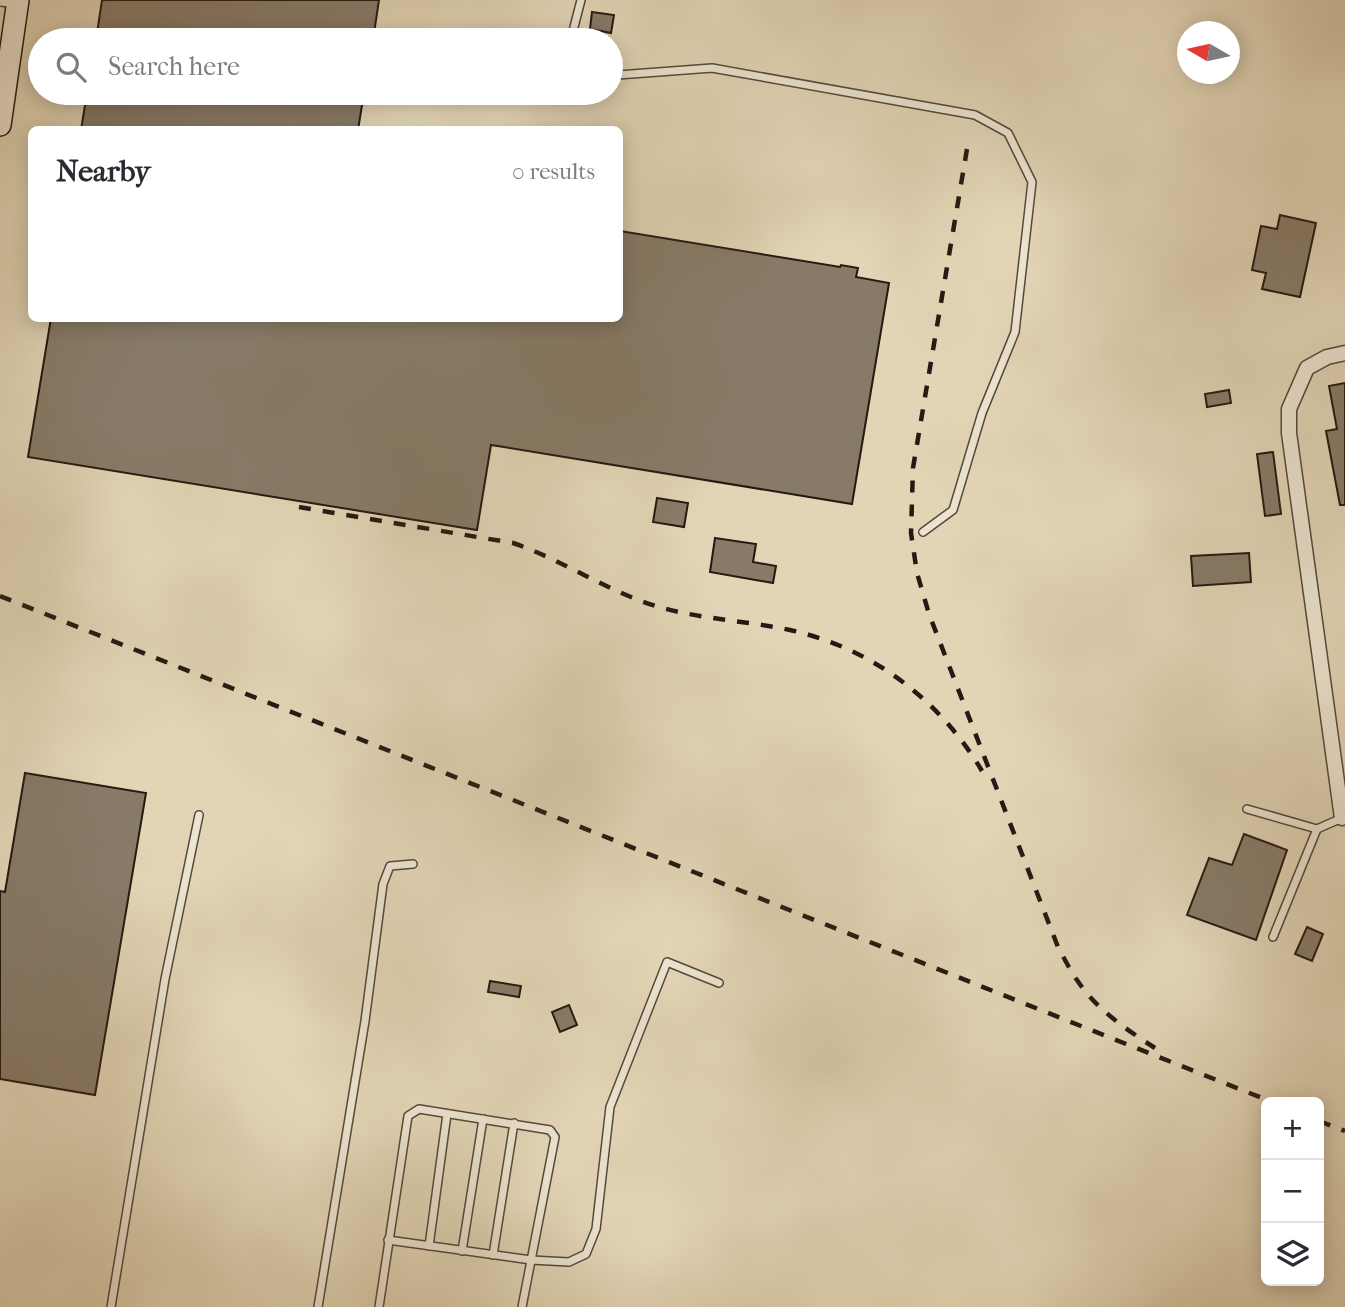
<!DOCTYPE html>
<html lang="en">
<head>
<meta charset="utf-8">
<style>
  body { margin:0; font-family:"IM FELL French Canon",serif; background:#f7f7f7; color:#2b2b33 }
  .controls { position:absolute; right:21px; bottom:21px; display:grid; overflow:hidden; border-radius:10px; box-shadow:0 4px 18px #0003 }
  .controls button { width:63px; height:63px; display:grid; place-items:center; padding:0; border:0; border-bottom:2px solid #e1e1e2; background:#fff; color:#2b2b33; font:35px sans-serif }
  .compass { position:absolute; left:1177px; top:21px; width:63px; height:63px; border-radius:50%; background:#fff; box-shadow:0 4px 18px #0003; rotate:279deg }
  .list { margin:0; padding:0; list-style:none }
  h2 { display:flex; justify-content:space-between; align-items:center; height:91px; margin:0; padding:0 28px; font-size:30px }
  h2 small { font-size:23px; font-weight:400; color:#7c7c81 }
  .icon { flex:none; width:38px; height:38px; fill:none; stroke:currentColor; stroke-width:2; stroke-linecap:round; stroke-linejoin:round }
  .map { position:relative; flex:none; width:1345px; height:1307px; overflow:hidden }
  .search { position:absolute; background:#fff; box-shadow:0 4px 18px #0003; left:28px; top:28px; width:595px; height:77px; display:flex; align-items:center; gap:18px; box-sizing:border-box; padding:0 24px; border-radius:38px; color:#7c7c81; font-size:26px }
  .panel { position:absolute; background:#fff; box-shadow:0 4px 18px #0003; left:28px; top:126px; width:595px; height:196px; border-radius:10px }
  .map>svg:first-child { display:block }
  .building { fill:#877b68; stroke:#251913; stroke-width:2 }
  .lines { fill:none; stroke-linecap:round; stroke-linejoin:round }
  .lane-casing { stroke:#54483c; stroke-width:10 }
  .street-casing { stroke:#54483c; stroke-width:17 }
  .secondary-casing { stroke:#251913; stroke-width:24 }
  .lane { stroke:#ece4d0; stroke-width:7 }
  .street { stroke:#ece4d0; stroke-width:14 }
  .secondary { stroke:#ece4d0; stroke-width:21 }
  .rail { stroke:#251913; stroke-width:4.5; stroke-dasharray:12 12; stroke-linecap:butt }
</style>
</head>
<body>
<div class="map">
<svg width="1345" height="1307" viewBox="0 0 1345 1307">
  <rect width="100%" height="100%" fill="#e2d5b6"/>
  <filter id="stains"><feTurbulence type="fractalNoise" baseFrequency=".00286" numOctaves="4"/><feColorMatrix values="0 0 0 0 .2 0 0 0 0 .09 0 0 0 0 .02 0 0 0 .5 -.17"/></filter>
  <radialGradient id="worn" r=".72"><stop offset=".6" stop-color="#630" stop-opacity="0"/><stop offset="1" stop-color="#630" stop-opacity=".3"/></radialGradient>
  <g class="building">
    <polygon points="102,0 379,0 373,40 96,40"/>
    <polygon points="592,12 614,15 611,33 590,29"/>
    <polygon points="87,93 364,93 358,130 81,130"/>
    <polygon points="1280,215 1316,223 1300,297 1262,289 1266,273 1252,270 1261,226 1277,229"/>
    <polygon points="620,231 840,267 841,265 858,268 856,277 889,283 852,504 491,445 477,530 28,457 51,318 620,318"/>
    <polygon points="1345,383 1345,505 1340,505 1326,431 1337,429 1329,386"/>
    <polygon points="1229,390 1231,403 1207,407 1205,394"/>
    <polygon points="1273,452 1281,514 1265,516 1257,454"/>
    <polygon points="657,498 688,503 684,527 653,522"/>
    <polygon points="715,538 756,544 753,562 776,566 773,583 710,572"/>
    <polygon points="1249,553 1251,582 1193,586 1191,556"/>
    <polygon points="25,773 146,793 95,1095 0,1079 0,891 5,892"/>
    <polygon points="1244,834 1287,850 1256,940 1187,915 1209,858 1232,865"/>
    <polygon points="1307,927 1323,934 1312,961 1295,954"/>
    <polygon points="490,981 521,986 519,997 488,992"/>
    <polygon points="569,1005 577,1025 560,1032 552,1012"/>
  </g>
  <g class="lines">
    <g class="lane-casing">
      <g id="lane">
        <polyline points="0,2 17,4"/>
        <polyline points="575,40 573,31 581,0"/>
        <polyline points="611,72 618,75 712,68 975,115 1008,133 1032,182 1015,332 982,413 953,510 923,532"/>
        <polyline points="1247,809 1317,829 1273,937"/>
        <polyline points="1317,829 1342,818 1343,820"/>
        <polyline points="388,1240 531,1260 569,1262 586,1254 596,1229 610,1107 667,962 719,983"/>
        <polyline points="429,1246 447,1114"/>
        <polyline points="462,1251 483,1119"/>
        <polyline points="493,1255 514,1123"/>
        <polyline points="111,1307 165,979 199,815"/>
        <polyline points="318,1307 365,1021 383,884 390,866 413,864"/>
        <polyline points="379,1307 408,1116 419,1109 550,1130 555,1137 522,1307"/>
      </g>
    </g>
    <g class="street-casing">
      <polyline id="street" points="1342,818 1289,433 1289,409 1307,368 1327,357 1345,353"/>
    </g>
    <g class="secondary-casing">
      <polyline id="secondary" points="0,125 18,0"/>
    </g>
    <use href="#lane" class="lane"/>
    <use href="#street" class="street"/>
    <use href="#secondary" class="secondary"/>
    <g class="rail">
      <path d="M967,149L913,468L911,533L917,573L929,614L1058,947C1064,958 1070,970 1077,980C1096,1009 1127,1030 1155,1048"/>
      <path d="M299,507L513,543C563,560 608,592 659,607C701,619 747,621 790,630C872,648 940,700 982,771"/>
      <polyline points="0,596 1272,1102"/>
      <polyline points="1319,1121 1345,1131"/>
    </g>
  </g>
  <rect width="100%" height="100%" filter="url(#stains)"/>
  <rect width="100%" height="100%" fill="url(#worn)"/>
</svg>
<div class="controls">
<button>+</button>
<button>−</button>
<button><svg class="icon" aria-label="layers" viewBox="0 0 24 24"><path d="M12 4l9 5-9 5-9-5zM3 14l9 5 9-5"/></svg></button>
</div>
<svg class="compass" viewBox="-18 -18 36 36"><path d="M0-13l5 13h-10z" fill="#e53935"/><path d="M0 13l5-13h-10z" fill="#7c7c81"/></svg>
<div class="search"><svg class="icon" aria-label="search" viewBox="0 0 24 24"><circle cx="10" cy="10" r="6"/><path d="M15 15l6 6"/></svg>Search here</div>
<section class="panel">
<h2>Nearby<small>0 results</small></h2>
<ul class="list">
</ul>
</section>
</div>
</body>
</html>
